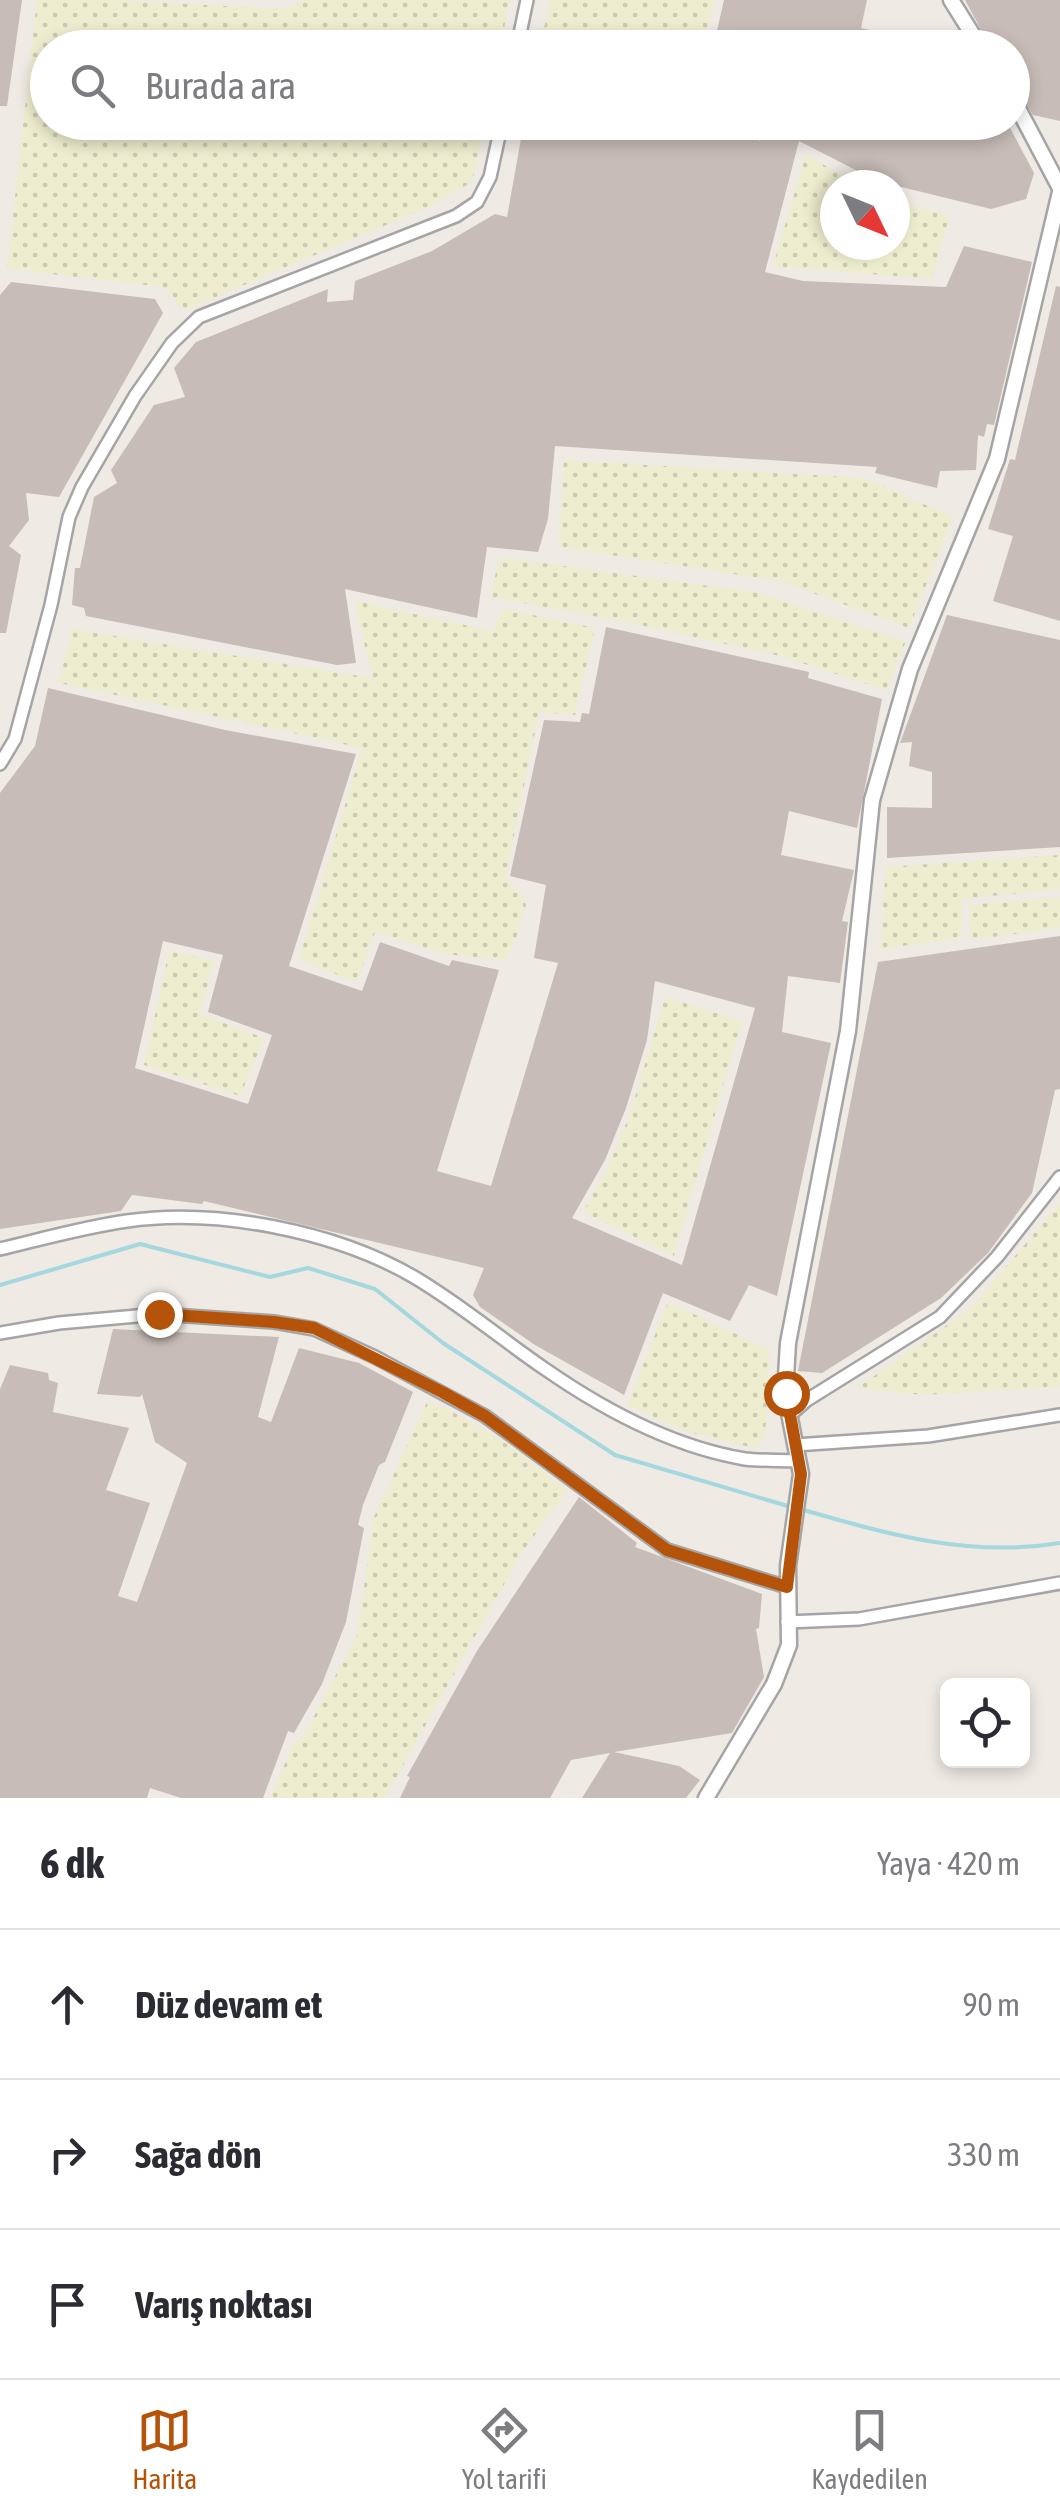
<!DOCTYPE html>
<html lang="tr">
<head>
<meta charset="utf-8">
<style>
  body { margin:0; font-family:"Asap Condensed",sans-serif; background:#f7f7f7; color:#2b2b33 }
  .controls { position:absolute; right:30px; bottom:30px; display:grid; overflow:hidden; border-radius:15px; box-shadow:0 5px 15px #0003 }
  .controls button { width:90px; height:90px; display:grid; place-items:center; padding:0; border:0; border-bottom:2px solid #e1e1e2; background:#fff; color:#2b2b33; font:50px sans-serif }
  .compass { position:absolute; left:820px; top:170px; width:90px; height:90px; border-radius:50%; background:#fff; box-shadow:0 5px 15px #0003; rotate:133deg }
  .stop { position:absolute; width:30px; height:30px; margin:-22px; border:8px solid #b45309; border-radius:50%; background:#fff }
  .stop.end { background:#b45309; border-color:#fff; box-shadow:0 2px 10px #0008 }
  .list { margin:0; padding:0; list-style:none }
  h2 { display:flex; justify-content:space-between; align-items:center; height:130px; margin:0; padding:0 40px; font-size:42px }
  h2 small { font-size:32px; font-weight:400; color:#7c7c81 }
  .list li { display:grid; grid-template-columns:65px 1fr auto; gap:30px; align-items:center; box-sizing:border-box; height:150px; padding:0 40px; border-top:2px solid #e1e1e2 }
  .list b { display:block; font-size:38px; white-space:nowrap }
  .list em { font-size:32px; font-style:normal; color:#7c7c81 }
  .icon { flex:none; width:55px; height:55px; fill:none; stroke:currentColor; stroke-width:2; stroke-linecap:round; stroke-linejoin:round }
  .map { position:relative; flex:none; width:1060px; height:1798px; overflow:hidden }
  .search { position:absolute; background:#fff; box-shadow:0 5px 15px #0003; left:30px; right:30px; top:30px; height:110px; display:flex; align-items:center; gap:25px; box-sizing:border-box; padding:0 35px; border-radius:55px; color:#7c7c81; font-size:38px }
  .sheet { height:580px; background:#fff }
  nav { display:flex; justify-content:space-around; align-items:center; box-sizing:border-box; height:140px; border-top:2px solid #e1e1e2; background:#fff; font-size:28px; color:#7c7c81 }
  nav a { display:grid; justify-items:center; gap:5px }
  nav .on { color:#b45309 }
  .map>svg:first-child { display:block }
  .farmland { fill:url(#farmland-dots) }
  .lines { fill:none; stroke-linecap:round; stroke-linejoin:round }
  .stream { stroke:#a4d7de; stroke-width:4 }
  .building { fill:#c7bcb7; fill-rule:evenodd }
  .minor-casing { stroke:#a5a5a5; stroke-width:16 }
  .tertiary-casing { stroke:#a5a5a5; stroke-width:19 }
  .minor { stroke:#fff; stroke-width:11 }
  .tertiary { stroke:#fff; stroke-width:14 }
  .route { stroke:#b45309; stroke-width:12 }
</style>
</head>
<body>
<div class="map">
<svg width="1060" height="1798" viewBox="0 0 1060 1798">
  <defs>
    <pattern id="farmland-dots" width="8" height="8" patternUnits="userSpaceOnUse" patternTransform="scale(2.5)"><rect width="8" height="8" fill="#eeedcf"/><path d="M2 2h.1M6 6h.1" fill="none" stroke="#cccbb1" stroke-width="1.8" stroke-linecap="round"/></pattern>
  </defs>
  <rect width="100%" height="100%" fill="#efeae4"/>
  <g class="farmland">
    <polygon points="37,0 110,0 285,9 304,0 510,0 500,47 48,48 48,122 485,123 472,182 429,207 185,310 164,287 7,269"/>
    <polygon points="550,0 715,0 702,47 540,47"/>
    <polygon points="806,154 857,185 835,185 835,245 895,245 895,200 949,217 932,279 773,266"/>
    <polygon points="564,460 864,478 953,517 909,628 780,581 558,547"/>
    <polygon points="499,557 760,593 906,641 886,690 780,656 626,622 491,597"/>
    <polygon points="355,601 492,631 504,609 595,628 575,715 539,712 505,880 523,898 526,905 514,945 504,960 444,954 375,932 357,982 299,960 362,748 59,683 72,629 372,678"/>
    <polygon points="1060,855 1060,889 962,899 961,938 880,949 886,867"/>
    <polygon points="1060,897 1060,928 970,940 969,905"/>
    <polygon points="169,951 214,961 200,1014 264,1038 240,1096 144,1065"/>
    <polygon points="665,997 742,1021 674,1256 583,1212 609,1165 630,1114"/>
    <polygon points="1060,1203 1060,1387 922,1395 857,1388 970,1309"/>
    <polygon points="668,1302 770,1350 765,1436 754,1448 685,1431 627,1405"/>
    <polygon points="427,1402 453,1412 510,1446 568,1490 521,1554 385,1798 271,1798 292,1746 303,1737 357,1635 374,1517"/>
  </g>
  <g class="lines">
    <g class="stream">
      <polyline points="0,1285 140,1244 270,1277 308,1268 375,1289 443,1343 615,1455 791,1507"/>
      <path d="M800,1509C887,1534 969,1558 1060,1543"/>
    </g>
  </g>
  <g class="building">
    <polygon points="0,0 22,0 7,106 0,106"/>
    <polygon points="724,0 867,0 861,28 924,43 924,48 713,48"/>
    <polygon points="965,0 1060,0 1060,121 1033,115 1012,80 1012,48 991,48"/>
    <polygon points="524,122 715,122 760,141 763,122 1007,122 1034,173 1026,199 991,209 877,181 799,141 765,272 803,281 946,287 964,246 1032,262 994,425 987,424 984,437 978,435 976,470 940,471 937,488 875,473 877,467 555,446 548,519 538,552 487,547 477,618 345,589 356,663 337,665 86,616 84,608 72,605 75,568 80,568 94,497 117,483 111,470 154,405 185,397 174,368 196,342 328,289 327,302 353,300 355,281 432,251 495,214 507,217"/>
    <polygon points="11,282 155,299 163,313 59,497 26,493 29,520 9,546 21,555 6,633 0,633 0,295"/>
    <polygon points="1056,286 1060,287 1060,621 993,601 1013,536 988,529 1010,459 1015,460"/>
    <polygon points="947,615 1060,640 1060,847 887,858 887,807 932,808 932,772 909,766 912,742 900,743"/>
    <path d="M606,627L809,672L808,678L882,699L857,828L789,811L781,855L854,870L842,921L848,922L840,983L788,976L782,1032L831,1043L777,1296L749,1285L730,1321L663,1293L624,1395L535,1345L480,1307L473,1295L484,1268L204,1201L202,1204L132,1195L121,1211L0,1229V793L35,746L48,688L225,730L356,754L289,966L362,991L380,942L449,966L452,960L499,970L437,1171L491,1186L558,963L534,958L546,885L510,876L544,720L580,722L582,713L589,714ZM163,941L223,955L208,1012L272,1035L248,1104L135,1068ZM655,981L755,1008L682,1265L572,1218L605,1160L626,1108L647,1040Z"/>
    <polygon points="1060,936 1060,1089 1055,1090 1032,1193 988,1253 941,1298 822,1373 798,1371 878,962"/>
    <polygon points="113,1329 279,1337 258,1417 271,1422 299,1348 359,1363 413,1392 385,1462 379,1465 363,1505 358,1525 364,1528 346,1622 322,1684 294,1733 288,1731 263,1798 181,1798 150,1788 147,1798 0,1798 0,1389 10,1365 48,1373 49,1380 58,1383 53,1412 129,1428 106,1490 150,1503 118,1596 137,1602 187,1463 155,1442 142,1394 140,1397 97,1394"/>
    <polygon points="579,1497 637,1543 635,1547 762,1594 759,1628 756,1629 764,1677 732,1733 614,1752 679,1766 700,1780 686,1798 582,1798 610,1753 571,1760 550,1798 400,1798 410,1777 407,1776 477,1651"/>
  </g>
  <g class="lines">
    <g class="minor-casing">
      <g id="minor">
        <polyline points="517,48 527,0"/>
        <polyline points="0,764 15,739 51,605 69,517 82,487 135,396 172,343 199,317 456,216 477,202 490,177 502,122"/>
        <path d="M0,1249C42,1239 84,1227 127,1221C216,1208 335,1231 414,1277C460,1304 501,1339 545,1369C604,1410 674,1447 745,1459C762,1461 781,1460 798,1461"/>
        <polyline points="0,1333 59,1323 159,1314 274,1322 314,1329 375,1357 485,1416 667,1550 787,1587"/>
        <polyline points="790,1415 807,1400 940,1317 997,1257 1060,1177"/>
        <polyline points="795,1445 928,1436 1060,1415"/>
        <polyline points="787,1622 859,1619 1060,1583"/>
      </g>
    </g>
    <g class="tertiary-casing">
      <g id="tertiary">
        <polyline points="951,0 981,48"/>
        <polyline points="1012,97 1060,188"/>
        <polyline points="706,1798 774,1684 789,1645 788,1566 801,1474 785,1393 788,1343 848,1031 872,800 910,669 997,459 1060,192"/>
      </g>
    </g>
    <use href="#minor" class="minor"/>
    <use href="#tertiary" class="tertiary"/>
  </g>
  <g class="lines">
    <polyline class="route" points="159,1314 274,1322 314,1328 442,1392 485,1416 667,1550 787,1587 801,1474 786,1393"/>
  </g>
</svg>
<div class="controls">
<button><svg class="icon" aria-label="locate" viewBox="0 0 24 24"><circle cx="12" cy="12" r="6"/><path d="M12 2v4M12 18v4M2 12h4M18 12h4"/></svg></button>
</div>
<svg class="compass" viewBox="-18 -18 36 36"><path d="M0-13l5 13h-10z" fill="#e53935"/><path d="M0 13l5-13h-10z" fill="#7c7c81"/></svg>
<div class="stop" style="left:786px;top:1393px"></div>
<div class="stop end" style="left:159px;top:1314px"></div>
<div class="search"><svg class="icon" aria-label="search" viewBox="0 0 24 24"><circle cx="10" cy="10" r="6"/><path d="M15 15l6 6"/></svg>Burada ara</div>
</div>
<section class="sheet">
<h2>6 dk<small>Yaya · 420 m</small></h2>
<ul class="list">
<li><svg class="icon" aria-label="ahead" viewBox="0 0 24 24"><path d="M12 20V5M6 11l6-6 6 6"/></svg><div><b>Düz devam et</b></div><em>90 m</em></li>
<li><svg class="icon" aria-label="right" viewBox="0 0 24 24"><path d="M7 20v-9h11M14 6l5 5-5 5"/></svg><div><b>Sağa dön</b></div><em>330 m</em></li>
<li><svg class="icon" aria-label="arrive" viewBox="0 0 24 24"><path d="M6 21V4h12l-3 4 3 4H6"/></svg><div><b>Varış noktası</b></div></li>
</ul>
</section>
<nav>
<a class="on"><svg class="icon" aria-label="map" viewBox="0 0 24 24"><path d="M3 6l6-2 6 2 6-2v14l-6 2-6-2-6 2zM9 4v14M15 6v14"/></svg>Harita</a>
<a><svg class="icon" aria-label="directions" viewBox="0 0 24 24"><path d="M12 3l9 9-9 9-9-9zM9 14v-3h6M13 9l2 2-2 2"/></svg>Yol tarifi</a>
<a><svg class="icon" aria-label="saved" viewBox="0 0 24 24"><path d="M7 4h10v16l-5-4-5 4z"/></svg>Kaydedilen</a>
</nav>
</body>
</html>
